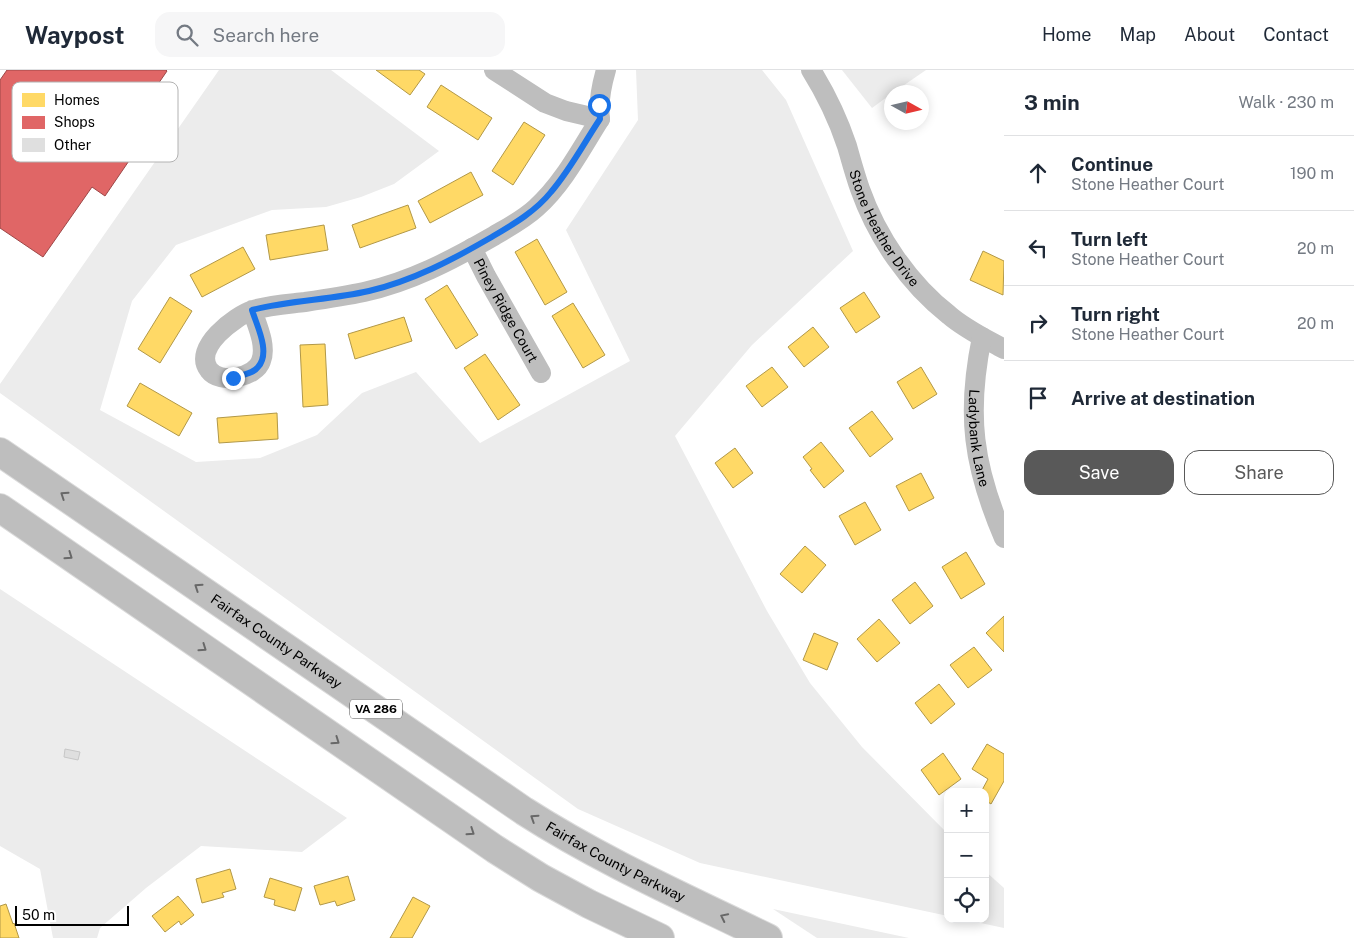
<!DOCTYPE html>
<html lang="en">
<head>
<meta charset="utf-8">
<style>
  body { margin:0; font-family:"Public Sans",sans-serif; background:#f6f6f7; color:#1f2937 }
  .controls { position:absolute; right:15px; bottom:15px; display:grid; overflow:hidden; border-radius:10px; box-shadow:0 2px 12px #0003 }
  .controls button { width:45px; height:45px; display:grid; place-items:center; padding:0; border:0; border-bottom:1px solid #e0e1e3; background:#fff; color:#1f2937; font:25px sans-serif }
  .compass { position:absolute; left:884px; top:15px; width:45px; height:45px; border-radius:50%; background:#fff; box-shadow:0 2px 12px #0003; rotate:98deg }
  .scale { position:absolute; left:15px; bottom:12px; width:114px; box-sizing:border-box; padding-left:5px; border:2px solid #000; border-top:0; font-size:14px; line-height:18px; white-space:nowrap; color:#000; -webkit-text-stroke:4px #fff; paint-order:stroke }
  .stop { position:absolute; width:15px; height:15px; margin:-11px; border:4px solid #1a73e8; border-radius:50%; background:#fff }
  .stop.end { background:#1a73e8; border-color:#fff; box-shadow:0 1px 5px #0008 }
  .list { margin:0; padding:0; list-style:none }
  h2 { display:flex; justify-content:space-between; align-items:center; height:65px; margin:0; padding:0 20px; font-size:21px }
  h2 small { font-size:16px; font-weight:400; color:#747a83 }
  .list li { display:grid; grid-template-columns:32px 1fr auto; gap:15px; align-items:center; box-sizing:border-box; height:75px; padding:0 20px; border-top:1px solid #e0e1e3 }
  .list b { display:block; font-size:19px; white-space:nowrap }
  .list p { margin:0; font-size:16px; white-space:nowrap; color:#747a83 }
  .list em { font-size:16px; font-style:normal; color:#747a83 }
  .actions { display:flex; gap:10px; padding:15px 20px }
  .actions a { flex:1; padding:11px 0; border:1px solid #595959; border-radius:15px; text-align:center; font-size:18px; color:#595959 }
  .actions .main { background:#595959; color:#fff }
  .icon { flex:none; width:28px; height:28px; fill:none; stroke:currentColor; stroke-width:2; stroke-linecap:round; stroke-linejoin:round }
  .map { position:relative; flex:none; width:1004px; height:868px; overflow:hidden }
  header { display:flex; align-items:center; gap:30px; box-sizing:border-box; height:70px; padding:0 25px; background:#fff; border-bottom:1px solid #e0e1e3 }
  header strong { font-size:24px }
  nav { display:flex; gap:28px; margin-inline-start:auto; font-size:18px }
  .search { width:350px; height:45px; background:#f6f6f7; display:flex; align-items:center; gap:12px; box-sizing:border-box; padding:0 18px; border-radius:15px; color:#747a83; font-size:19px }
  main { display:flex }
  aside { flex:1; background:#fff }
  .map>svg:first-child { display:block }
  .green { fill:#ececec }
  .homes { fill:#ffd966; stroke:#b29847 }
  .shops { fill:#e06666; stroke:#9d4747 }
  .building { fill:#dfdfdf; stroke:#c7c7c7 }
  .lines { fill:none; stroke-linecap:round; stroke-linejoin:round }
  .highway-casing { stroke:#dbdbdb; stroke-width:30 }
  .minor { stroke:#bebebe; stroke-width:20 }
  .highway { stroke:#bebebe; stroke-width:28 }
  .oneway { stroke:#686868 }
  .route { stroke:#1a73e8; stroke-width:6 }
  .labels { text-anchor:middle; dominant-baseline:central; stroke-width:5; stroke-linejoin:round; paint-order:stroke }
  .shield { fill:#fff; stroke:#4c4c4c; stroke-width:1 }
  .shield-label { font-size:12px; font-weight:bold; fill:#000 }
  .street-label { font-size:14px; fill:#000; stroke:#fff }
  .key { fill:#fff; stroke:#b2b2b2; stroke-width:1 }
  .key-label { font-size:14px; fill:#000 }
</style>
</head>
<body>
<header>
<strong>Waypost</strong>
<div class="search"><svg class="icon" aria-label="search" viewBox="0 0 24 24"><circle cx="10" cy="10" r="6"/><path d="M15 15l6 6"/></svg>Search here</div>
<nav><a>Home</a><a>Map</a><a>About</a><a>Contact</a></nav>
</header>
<main>
<div class="map">
<svg width="1004" height="868" viewBox="0 0 1004 868">
  <rect width="100%" height="100%" fill="#fff"/>
  <g class="green">
    <polygon points="219,0 331,0 439,81 394,114 361,127 326,137 272,140 176,175 132,231 100,340 196,392 260,388 317,365 362,323 416,302 480,373 630,291 566,160 638,50 636,0 762,0 786,30 853,181 752,275 675,366 767,541 810,613 862,677 948,764 948,846 700,793 578,739 0,323 0,314"/>
    <polygon points="842,0 926,0 894,22 892,22 891,24 872,38"/>
    <polygon points="0,519 347,748 302,782 201,776 146,818 100,858 97,868 53,868 40,799 0,776"/>
    <polygon points="985,801 1004,818 1004,858 962,849 985,849"/>
    <polygon points="773,839 909,868 817,868"/>
  </g>
  <g class="homes">
    <polygon points="376,0 419,0 425,4 410,25"/>
    <polygon points="441,15 492,48 478,70 427,37"/>
    <polygon points="524,52 545,65 513,115 492,101"/>
    <polygon points="471,102 483,125 430,153 418,131"/>
    <polygon points="408,135 416,158 360,178 352,155"/>
    <polygon points="324,155 328,180 270,190 266,165"/>
    <polygon points="537,169 567,222 545,235 515,182"/>
    <polygon points="243,177 255,199 202,227 190,205"/>
    <polygon points="983,181 1004,191 1003,225 970,210"/>
    <polygon points="447,215 478,265 456,279 425,229"/>
    <polygon points="864,222 880,247 856,263 840,238"/>
    <polygon points="170,227 192,241 160,293 138,279"/>
    <polygon points="573,233 605,285 583,298 552,246"/>
    <polygon points="404,247 412,271 355,289 348,264"/>
    <polygon points="813,257 829,277 804,297 788,277"/>
    <polygon points="325,274 328,335 303,337 300,275"/>
    <polygon points="485,284 520,335 498,350 464,298"/>
    <polygon points="772,297 788,317 762,337 746,316"/>
    <polygon points="921,297 937,324 913,339 897,312"/>
    <polygon points="140,313 192,343 179,366 127,336"/>
    <polygon points="872,341 893,369 870,387 849,358"/>
    <polygon points="277,343 278,369 219,373 217,348"/>
    <polygon points="821,372 844,401 824,418 810,400 812,399 803,387"/>
    <polygon points="735,378 753,403 733,418 715,393"/>
    <polygon points="921,403 934,428 909,441 896,416"/>
    <polygon points="865,432 881,460 855,475 839,446"/>
    <polygon points="805,476 826,495 802,523 780,504"/>
    <polygon points="966,482 985,514 961,529 942,497"/>
    <polygon points="915,512 933,536 910,554 892,530"/>
    <polygon points="1004,546 1004,582 986,563"/>
    <polygon points="879,549 900,573 877,592 857,569"/>
    <polygon points="814,563 838,573 827,600 803,590"/>
    <polygon points="974,577 992,600 968,618 950,595"/>
    <polygon points="939,614 955,634 931,654 915,633"/>
    <polygon points="987,674 1004,684 1004,711 991,734 985,730 985,722 981,722 988,709 972,699"/>
    <polygon points="943,683 961,709 939,725 921,700"/>
    <polygon points="230,799 236,819 222,823 224,827 202,833 196,809"/>
    <polygon points="348,806 355,830 337,836 335,831 320,835 314,816"/>
    <polygon points="270,808 302,818 295,841 274,835 275,830 264,827"/>
    <polygon points="178,826 194,845 181,855 179,851 165,862 152,846"/>
    <polygon points="413,827 430,836 412,868 390,868"/>
    <polygon points="6,834 13,854 14,853 19,868 0,868 0,836"/>
  </g>
  <polygon class="shops" points="166,0 167,1 134,49 150,60 105,126 92,117 43,187 0,158 0,10 7,0"/>
  <polygon class="building" points="65,679 80,682 78,690 64,687"/>
  <g class="lines">
    <g class="highway-casing">
      <g id="highway">
        <path id="s4" d="M0,382L524,741C602,791 686,828 768,868"/>
        <polyline points="0,438 495,779 541,808 589,834 660,868"/>
      </g>
    </g>
    <g class="minor">
      <polyline points="494,0 545,33 566,41 600,49"/>
      <path id="s1" d="M811,0C826,24 838,49 847,76C851,90 855,105 860,119C877,167 909,214 949,245C965,259 986,269 1004,279"/>
      <path id="s2" d="M472,178L486,206L541,303"/>
      <path d="M252,240C257,255 267,276 261,291C256,307 220,315 209,300C192,278 235,246 253,240C270,235 288,234 305,232C325,229 345,226 364,222C410,212 452,190 492,167C507,158 523,150 536,138C563,114 581,79 600,49C598,32 601,17 606,0"/>
      <path id="s3" d="M982,267C966,344 973,396 1004,468"/>
    </g>
    <use href="#highway" class="highway"/>
  </g>
  <defs><path id="oneway-chevron" d="M-2-3.5L2.5 0L-2 3.5" fill="none" stroke-width="1.6" stroke-linecap="round" stroke-linejoin="round" transform="scale(1.25)"/></defs>
  <g class="oneway">
    <use href="#oneway-chevron" transform="translate(64 425) rotate(-146)"/>
    <use href="#oneway-chevron" transform="translate(69 486) rotate(35)"/>
    <use href="#oneway-chevron" transform="translate(198 517) rotate(-146)"/>
    <use href="#oneway-chevron" transform="translate(203 578) rotate(35)"/>
    <use href="#oneway-chevron" transform="translate(336 671) rotate(35)"/>
    <use href="#oneway-chevron" transform="translate(534 748) rotate(-147)"/>
    <use href="#oneway-chevron" transform="translate(471 762) rotate(34)"/>
    <use href="#oneway-chevron" transform="translate(724 847) rotate(-154)"/>
  </g>
  <g class="lines">
    <path class="route" d="M233,308C241,305 253,304 258,297C271,283 257,256 252,240C290,230 330,230 369,221C412,211 452,190 490,168C512,155 535,142 551,122C570,100 584,73 600,49L599,35"/>
  </g>
  <g class="labels">
    <rect class="shield" x="350" y="629.5" width="52" height="19" rx="4"/>
    <g class="shield-label">
      <text x="376" y="639">VA 286</text>
    </g>
    <g class="street-label">
      <text stroke="none"><textPath href="#s1" startOffset="175">Stone Heather Drive</textPath></text>
      <text stroke="none"><textPath href="#s2" startOffset="71">Piney Ridge Court</textPath></text>
      <text stroke="none"><textPath href="#s3" startOffset="102">Ladybank Lane</textPath></text>
      <text stroke="none"><textPath href="#s4" startOffset="335">Fairfax County Parkway</textPath></text>
      <text stroke="none"><textPath href="#s4" startOffset="740">Fairfax County Parkway</textPath></text>
    </g>
  </g>
  <rect x="12" y="12" width="166" height="80" rx="8" class="key"/>
  <rect x="22" y="23" width="23" height="14" fill="#ffd966"/>
  <rect x="22" y="46" width="23" height="13" fill="#e06666"/>
  <rect x="22" y="68" width="23" height="14" fill="#dfdfdf"/>
  <g class="key-label">
    <text x="54" y="35">Homes</text>
    <text x="54" y="57">Shops</text>
    <text x="54" y="80">Other</text>
  </g>
</svg>
<div class="controls">
<button>+</button>
<button>−</button>
<button><svg class="icon" aria-label="locate" viewBox="0 0 24 24"><circle cx="12" cy="12" r="6"/><path d="M12 2v4M12 18v4M2 12h4M18 12h4"/></svg></button>
</div>
<svg class="compass" viewBox="-18 -18 36 36"><path d="M0-13l5 13h-10z" fill="#e53935"/><path d="M0 13l5-13h-10z" fill="#747a83"/></svg>
<div class="scale">50 m</div>
<div class="stop" style="left:599px;top:35px"></div>
<div class="stop end" style="left:233px;top:308px"></div>
</div>
<aside>
<h2>3 min<small>Walk · 230 m</small></h2>
<ul class="list">
<li><svg class="icon" aria-label="ahead" viewBox="0 0 24 24"><path d="M12 20V5M6 11l6-6 6 6"/></svg><div><b>Continue</b><p>Stone Heather Court</p></div><em>190 m</em></li>
<li><svg class="icon" aria-label="left" viewBox="0 0 24 24"><path d="M17 20v-9H6M10 6l-5 5 5 5"/></svg><div><b>Turn left</b><p>Stone Heather Court</p></div><em>20 m</em></li>
<li><svg class="icon" aria-label="right" viewBox="0 0 24 24"><path d="M7 20v-9h11M14 6l5 5-5 5"/></svg><div><b>Turn right</b><p>Stone Heather Court</p></div><em>20 m</em></li>
<li><svg class="icon" aria-label="arrive" viewBox="0 0 24 24"><path d="M6 21V4h12l-3 4 3 4H6"/></svg><div><b>Arrive at destination</b></div></li>
</ul>
<div class="actions"><a class="main">Save</a><a>Share</a></div>
</aside>
</main>
</body>
</html>
